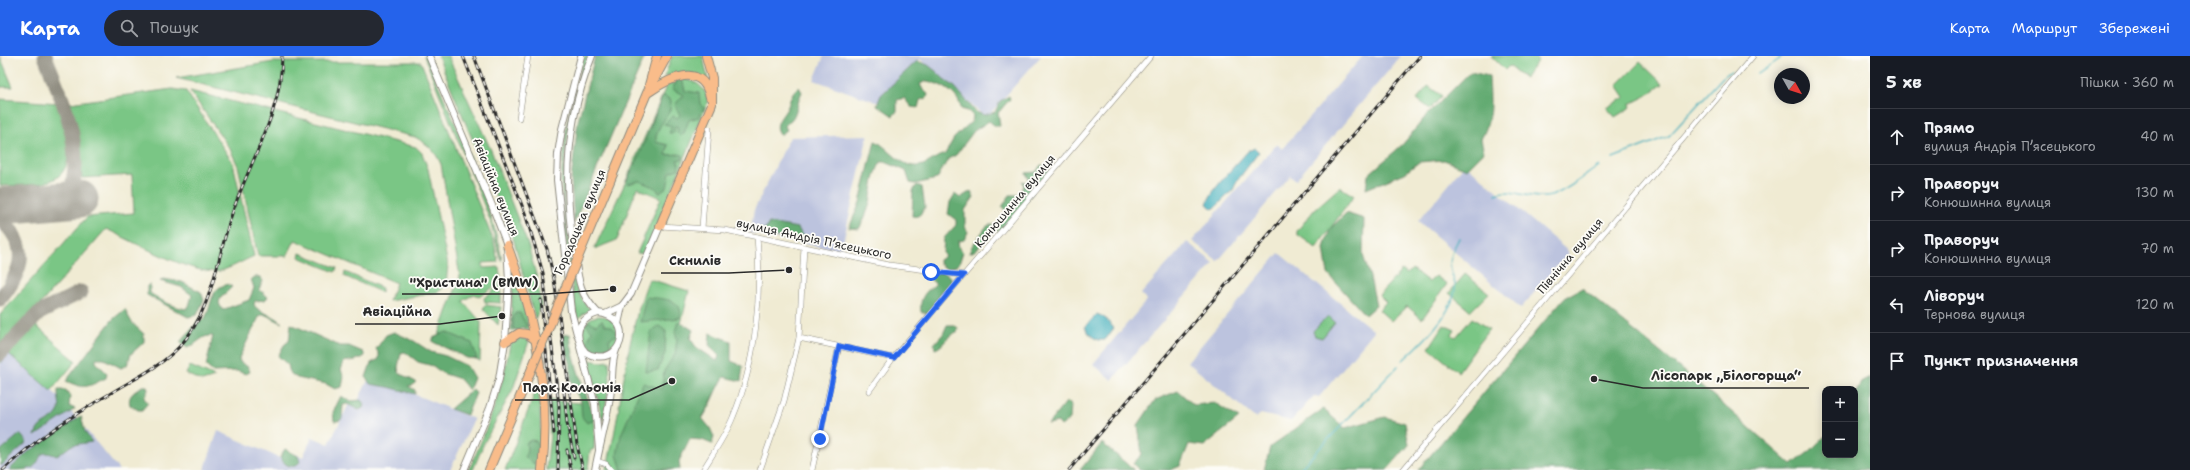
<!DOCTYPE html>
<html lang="uk">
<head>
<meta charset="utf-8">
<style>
  body { margin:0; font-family:"Shantell Sans",sans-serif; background:#242831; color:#f1f3f6 }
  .controls { position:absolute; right:12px; bottom:12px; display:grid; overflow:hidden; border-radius:8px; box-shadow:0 2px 10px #0003 }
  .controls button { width:36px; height:36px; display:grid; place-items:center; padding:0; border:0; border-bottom:1px solid #363941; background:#171b24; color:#f1f3f6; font:20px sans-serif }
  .compass { position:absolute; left:1774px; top:12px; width:36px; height:36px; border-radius:50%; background:#171b24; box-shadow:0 2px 10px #0003; rotate:129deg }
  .stop { position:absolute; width:12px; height:12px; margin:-9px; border:3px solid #2563eb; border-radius:50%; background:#fff }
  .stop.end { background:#2563eb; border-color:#fff; box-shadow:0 1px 4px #0008 }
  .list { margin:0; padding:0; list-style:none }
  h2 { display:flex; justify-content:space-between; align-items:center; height:52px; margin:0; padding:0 16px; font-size:17px }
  h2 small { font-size:13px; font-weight:400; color:#9ea1a6 }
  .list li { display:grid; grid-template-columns:26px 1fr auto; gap:12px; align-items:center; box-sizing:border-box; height:56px; padding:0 16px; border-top:1px solid #363941 }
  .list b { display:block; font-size:15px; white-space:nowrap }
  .list p { margin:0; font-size:13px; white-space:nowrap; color:#9ea1a6 }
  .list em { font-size:13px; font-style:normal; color:#9ea1a6 }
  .icon { flex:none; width:22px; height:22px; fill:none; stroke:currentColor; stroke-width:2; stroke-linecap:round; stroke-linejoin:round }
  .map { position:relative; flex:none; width:1870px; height:414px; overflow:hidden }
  header { display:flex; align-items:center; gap:24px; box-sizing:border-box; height:56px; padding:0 20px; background:#2563eb; color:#fff }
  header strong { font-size:19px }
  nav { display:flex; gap:22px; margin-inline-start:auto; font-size:14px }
  .search { width:280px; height:36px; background:#242831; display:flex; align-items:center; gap:10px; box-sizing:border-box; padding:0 14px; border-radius:22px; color:#9ea1a6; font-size:15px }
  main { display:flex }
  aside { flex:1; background:#171b24 }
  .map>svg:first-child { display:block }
  .industrial { fill:#bcc3de }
  .green { fill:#7ac685; stroke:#527858 }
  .forest { fill:#63ab72; stroke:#476b4e }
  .water { fill:#3faebb; stroke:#356c73 }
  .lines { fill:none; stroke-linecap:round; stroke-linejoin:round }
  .stream { stroke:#3faebb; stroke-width:1.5 }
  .taxiway { stroke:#8e8b7f; stroke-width:15 }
  .runway { stroke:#8e8b7f; stroke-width:37 }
  .minor-casing { stroke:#8e8b7f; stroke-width:6 }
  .tertiary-casing { stroke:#8e8b7f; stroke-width:8 }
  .primary-casing { stroke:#8e8b7f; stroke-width:10 }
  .minor { stroke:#fff; stroke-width:5 }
  .tertiary { stroke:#fff; stroke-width:6 }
  .primary { stroke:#f9bc8a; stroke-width:8 }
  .rail-casing { stroke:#2b2b2b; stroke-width:3 }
  .rail { stroke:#fdfcf7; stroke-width:1.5; stroke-dasharray:4.5; stroke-linecap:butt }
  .primary-bridge-casing { stroke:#8e8b7f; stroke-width:10; stroke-linecap:butt }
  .primary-bridge { stroke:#f9bc8a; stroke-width:8 }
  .route { stroke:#2563eb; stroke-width:5 }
  .labels { text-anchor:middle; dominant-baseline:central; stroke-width:3.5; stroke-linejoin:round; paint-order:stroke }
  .street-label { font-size:12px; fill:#2b2b2b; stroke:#fdfcf7 }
  .leader { fill:none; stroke:#2b2b2b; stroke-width:1.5 }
  .callout-dot { fill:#2b2b2b; stroke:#fdfcf7; stroke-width:1.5 }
  .callout-label { font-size:13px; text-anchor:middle; font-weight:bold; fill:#2b2b2b; stroke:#fdfcf7; stroke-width:3.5; stroke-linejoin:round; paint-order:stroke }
</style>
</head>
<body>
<header>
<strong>Карта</strong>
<div class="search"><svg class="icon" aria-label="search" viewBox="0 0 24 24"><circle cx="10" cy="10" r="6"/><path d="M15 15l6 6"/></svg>Пошук</div>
<nav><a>Карта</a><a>Маршрут</a><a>Збережені</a></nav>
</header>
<main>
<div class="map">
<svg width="1870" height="414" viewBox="0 0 1870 414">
  <rect width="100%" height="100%" fill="#fdfcf7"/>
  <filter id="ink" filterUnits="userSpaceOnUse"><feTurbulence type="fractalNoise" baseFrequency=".025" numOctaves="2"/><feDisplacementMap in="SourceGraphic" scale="8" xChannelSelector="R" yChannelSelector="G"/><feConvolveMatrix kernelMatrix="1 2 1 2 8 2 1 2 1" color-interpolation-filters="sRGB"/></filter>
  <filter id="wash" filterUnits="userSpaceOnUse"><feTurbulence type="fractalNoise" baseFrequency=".012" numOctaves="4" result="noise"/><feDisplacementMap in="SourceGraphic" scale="16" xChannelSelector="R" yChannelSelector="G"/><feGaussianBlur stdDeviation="0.9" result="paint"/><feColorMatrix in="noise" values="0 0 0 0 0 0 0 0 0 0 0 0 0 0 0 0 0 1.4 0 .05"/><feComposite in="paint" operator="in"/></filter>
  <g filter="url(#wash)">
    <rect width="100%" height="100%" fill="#f0ebd3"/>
    <g class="industrial">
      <polygon points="824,0 1041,0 986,62 920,3 879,47 814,24"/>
      <polygon points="1363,0 1401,0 1296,124 1290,120 1218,205 1192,185 1277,88 1282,93"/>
      <polygon points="868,79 841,195 750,177 754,154 790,81"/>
      <polygon points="1465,108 1569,196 1521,252 1418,165"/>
      <polygon points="1187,186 1214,207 1112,324 1093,308 1147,244 1141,238"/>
      <polygon points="1279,197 1374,275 1319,341 1314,340 1291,365 1261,358 1255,362 1187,306"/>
      <polygon points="9,298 59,341 119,414 0,414 0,307"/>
      <polygon points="370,320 474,363 450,414 204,414 218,375 280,402 284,393 303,401 312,381 329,388 349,348 355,351"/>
    </g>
    <g class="green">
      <polygon points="0,0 13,31 0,31"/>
      <path d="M424,0H426C454,67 488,133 502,204L501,205L490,164Z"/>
      <polygon points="438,0 448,0 491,94 528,189 537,222 541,249 535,263 514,185"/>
      <path d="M584,0H589C574,38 565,82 564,122C563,148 568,176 572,201C575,222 575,239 591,254L583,258L577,264L566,187L561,124L566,72Z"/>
      <path d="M672,0H703L709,29C695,14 682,15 664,21Z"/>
      <polygon points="1491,0 1533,0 1538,4 1525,22 1509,10 1505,14"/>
      <path d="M273,6H421L494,186L498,206L483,207V212L499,211L501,226L479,241L474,238L463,245L481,266L480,305L438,281L460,221L441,108C435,95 428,88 415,81L176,22Z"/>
      <polygon points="1640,6 1663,28 1646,40 1630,48 1631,51 1615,61 1607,52 1625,41 1617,29"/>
      <path d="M680,23C695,24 706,30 708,46L645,198L637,197L661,142L637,132L617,184L594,193L626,125L665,33L669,27Z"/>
      <polygon points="1428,30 1442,40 1430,53 1417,43"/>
      <path d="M172,33L186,35L233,107L254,200C243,205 231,212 220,215C195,221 131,184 106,173L0,294V259L87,161L134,157L132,119L82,122L78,83L70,47Z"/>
      <polygon points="190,35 416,91 422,97 428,113 448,209 446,229 438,236 389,245 396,227 295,184 287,200 258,200 238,110 230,93"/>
      <path d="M0,43L59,47C65,70 81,114 50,125C35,130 15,129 0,130Z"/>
      <polygon points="1340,131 1354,140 1316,192 1297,178 1297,175 1315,153"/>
      <polygon points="300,197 337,212 335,216 299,201"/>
      <polygon points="513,210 530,274 520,272 511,275"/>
      <polygon points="1412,213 1429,226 1436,220 1447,228 1422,263 1407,250 1391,265 1379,254 1386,246 1379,239 1402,214 1407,218"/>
      <polygon points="345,216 382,232 381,236 344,220"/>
      <polygon points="1465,218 1489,237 1471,255 1449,237"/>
      <path d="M649,223L689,235L679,276L692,279L690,287L727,312L710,350L671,414H606C623,351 624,284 649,223Z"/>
      <polygon points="501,228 501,247 485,246 484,242"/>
      <polygon points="485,249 501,251 498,269 483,253"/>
      <polygon points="1328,260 1335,266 1322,282 1315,280 1313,275"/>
      <circle cx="600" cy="279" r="19"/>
      <polygon points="1472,262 1489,273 1458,316 1429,292 1444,269 1455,274 1452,279 1456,281"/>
      <polygon points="33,267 76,305 51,335 9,298 0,307 0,301"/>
      <path d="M520,281L529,285L513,333L484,387L473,414H469C488,370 502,336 510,288Z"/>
      <polygon points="588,304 601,306 609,305 610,324 603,365"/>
      <polygon points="190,310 215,321 202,325 186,318"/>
      <path d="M538,329C541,358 542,385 538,414H505Z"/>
      <polygon points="548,344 590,348 595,369 594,393 590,395 588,414 546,414 550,380"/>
    </g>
    <g class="forest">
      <polygon points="595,0 645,0 574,167 571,124 578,65"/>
      <path d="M917,5L928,9L937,16L944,23L955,31L976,56L984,59L995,56L1000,45L1009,40L1010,43L998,57L1000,70H995L989,65L974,75L956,99L948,103L937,123L915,128L910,127L906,115L885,106H881C873,119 873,133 870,146C868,156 863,165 859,173L849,172L860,146L875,85C887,89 903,116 923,109C931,106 936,100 945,98L954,82L972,65L973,60L968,55L961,53C959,37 941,28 927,25L920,28L923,34L928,38L927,42L920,44L918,52L911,51L904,42L897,44V55L893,60L877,49L881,39Z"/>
      <path d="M1470,16L1489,20C1490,43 1493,63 1481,83L1484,96L1467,113L1444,104L1419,106L1405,117L1366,133L1368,119L1403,88L1426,60Z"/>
      <polygon points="678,23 683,26 685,35 699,37 700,48 704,52 699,61 689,64 684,77 680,80 677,77 678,71 675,70 674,77 669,77 672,70 664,68 673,60 677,62 680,59 675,49 683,39 672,33"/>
      <path d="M799,31L802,36C798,43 797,57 792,63C789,66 787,66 785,70L787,74L780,79C772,67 784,60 788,50C791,42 791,36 799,31Z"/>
      <path d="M663,39L671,44C673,61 654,69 656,86L668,89L666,99L678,98L683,99V103L677,104L679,107L678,113L670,116L667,132L659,137L656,132L639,125L628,128L626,126L638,103Z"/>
      <polygon points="1041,109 1049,110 1049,115 1039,126 1032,129 1026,117 1036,116"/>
      <path d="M1022,125L1028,127L1033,137L1000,174H993C985,181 980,195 969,197L972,190L986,171L989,169H997L1004,161L1007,156L1002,151L1010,139H1019L1024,130Z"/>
      <path d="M917,129L922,131L925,151C922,157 919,162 912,160L913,135Z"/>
      <polygon points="971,135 974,141 965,154 965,171 968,176 964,184 958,185 959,192 963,196 959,208 947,214 939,207 939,204 945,200 943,197 944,182 956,169 956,164 948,158 950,146 955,138 960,142"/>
      <polygon points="1346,157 1364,163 1363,199 1370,221 1376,249 1365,259 1328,218 1324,192 1330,173"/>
      <polygon points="769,167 798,172 803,181 800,186 754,176 759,172 765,174"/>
      <path d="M932,215C937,216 946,216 950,221C958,230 935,251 929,258L921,256C919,241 926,235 936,228L930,223L928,218Z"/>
      <path d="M255,221H260L263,225L259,233L268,241L265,244L255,245L254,249C260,258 275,258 282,267L266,259H261L258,263L239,302L240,306L248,311L250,316L246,318L237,315L213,316L206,310L213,280C202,278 197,289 187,292L180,286L197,267L205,262C213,248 209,231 229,228L232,231L220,243L219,247L222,254L249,244L254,232L251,223Z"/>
      <path d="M163,223L182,226L201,236L204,244L197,259L188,261L147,239V230L150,228V237C160,244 173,251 186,253L189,250L192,239L181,231L160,225Z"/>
      <polygon points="1582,232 1710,337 1792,409 1810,395 1825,380 1825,399 1855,399 1855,337 1862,325 1870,321 1870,414 1418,414 1564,242"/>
      <path d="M646,241C659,243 685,241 680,262L640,266Z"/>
      <path d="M125,253C132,268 131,266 144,278V286L131,298L127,309L121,312L104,303H96V306L107,317L106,322C87,331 86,334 66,325L112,264Z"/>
      <polygon points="515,257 520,257 527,270 517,275 513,272 513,262"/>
      <path d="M602,264L605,269C612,270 615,272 617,279L609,283L610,290L604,296L589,293L586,289L592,275L586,268L589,265L596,269Z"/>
      <polygon points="678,265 693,274 690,282 696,291 717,305 719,300 709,289 710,277 731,285 731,305 743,310 741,325 724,321 702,362 710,372 714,381 712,388 702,384 690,383 679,405 680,413 622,414 617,399 621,379 643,327 662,333 664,315 675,298 677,283 675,276"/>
      <path d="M291,268L340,290H349L363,296L365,300C358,305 352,304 344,306L341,314L344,321L342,331L335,333L326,328L297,322L290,317L288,309L278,300L284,289L289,285Z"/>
      <path d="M947,269H954L958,272L957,276C947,278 944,291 935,293L934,288L943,278Z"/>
      <polygon points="659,270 666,275 665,297 658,314 646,316 651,275"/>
      <polygon points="394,276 414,285 431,296 446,300 467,310 474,322 469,334 460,323 442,317 433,310 418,306 405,296 401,297 398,311 399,317 416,326 413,329 408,330 415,334 415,338 388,331 370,328 366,321 371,307 379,303 379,298 376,293 386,279"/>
      <polygon points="446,276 472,287 477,303 467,302 433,286 433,282"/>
      <path d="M570,278C572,306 587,338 595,364L587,367L582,361L581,346L571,327L570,306L563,288V279Z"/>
      <path d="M142,330H147L148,334L144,342L148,347L142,354H138L130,349C127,339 135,336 142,330Z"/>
      <polygon points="473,333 476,337 467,359 450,353"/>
      <path d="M58,334H66L70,340L69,350L75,353L35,380C39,364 51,368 58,356C62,349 57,341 58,334Z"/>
      <polygon points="1178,335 1194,349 1215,347 1239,362 1204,390 1189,388 1180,410 1171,414 1139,414 1133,408 1142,398 1138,369 1155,344"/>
      <polygon points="341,340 350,345 361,344 364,348 363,352 359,354 347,348 343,349 342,363 338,365 334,365 333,356"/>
      <polygon points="1067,345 1071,349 1070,363 1061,370 1058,366 1048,368"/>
      <polygon points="1323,353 1345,372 1385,361 1405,367 1409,389 1387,414 1264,414 1270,391"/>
      <path d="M81,360L85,376L92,386L72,389L57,400C36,391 43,405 32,412C27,414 15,414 9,414L27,397Z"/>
      <polygon points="20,378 27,386 1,410 0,395"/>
      <path d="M531,384L536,385C540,394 540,400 534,408L525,401L527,394L526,387Z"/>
      <polygon points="1102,387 1134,414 1080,414"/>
      <path d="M285,393L298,400L300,406L295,410C288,411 284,408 280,401Z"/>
    </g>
    <g class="water">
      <path d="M1255,92L1259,96L1237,125L1233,134L1215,152L1212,153L1207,148C1211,133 1237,108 1248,95Z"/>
      <path d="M1097,258L1104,261L1114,272L1105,284C1096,286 1089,279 1085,271Z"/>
    </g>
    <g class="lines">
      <g class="stream">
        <polyline points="1758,18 1784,0"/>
        <polyline points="1613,102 1669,80 1722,22 1731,15"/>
        <path d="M1496,138C1510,131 1533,145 1551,140C1568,134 1584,120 1599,110"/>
        <path d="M1403,304C1421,288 1454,257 1455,232C1456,226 1452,220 1451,214C1448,203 1454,191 1459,182"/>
        <polyline points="1299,414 1398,310"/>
      </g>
      <g class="taxiway">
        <path d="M45,0C59,36 76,71 75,110C74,121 72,133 71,144"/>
        <path d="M0,163C31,190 23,215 0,243"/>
        <polyline points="0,298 39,257 81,236"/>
      </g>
      <polyline class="runway" points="0,150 80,143"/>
    </g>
  </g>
  <g filter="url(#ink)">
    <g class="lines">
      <g class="minor-casing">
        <g id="minor">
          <polyline points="519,62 528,0"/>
          <polyline points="660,170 725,174 889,209 964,219"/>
          <polyline points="702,172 709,73"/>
          <polyline points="799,282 893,302"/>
          <polyline points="869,335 893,302 1151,0"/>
          <polyline points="597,405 606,408 611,414"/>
          <path d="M703,414C713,397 726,379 733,361C756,307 762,239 757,181"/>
          <polyline points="760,414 784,345 799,282 804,191"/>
          <polyline points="812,414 839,290"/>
          <polyline points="1403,414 1753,0"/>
        </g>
      </g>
      <g class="tertiary-casing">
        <g id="tertiary">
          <polyline points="429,0 493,152 507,189 509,225 505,286 499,323 490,352 464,414"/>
          <path d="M592,0C567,62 563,129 574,194C578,221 578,237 598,257C633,260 625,306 595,300C588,299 582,294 580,287C574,272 584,261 598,257"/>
          <polyline points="605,258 622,250"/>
          <polyline points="618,268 622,250 631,238 660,170"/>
          <polyline points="577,278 571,255 557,124 558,98 562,73 581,0"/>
          <polyline points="580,291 595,348 599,393"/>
          <path d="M595,414C600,387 608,361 611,334C613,320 611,307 616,294"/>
        </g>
      </g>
      <g class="primary-casing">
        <g id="primary">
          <polyline points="649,29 657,0"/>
          <path d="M649,36C668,23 702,5 710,41"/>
          <polyline points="595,161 647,37 667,0"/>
          <polyline points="660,170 712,48 712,22 706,0"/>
          <path d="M507,189C535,261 551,337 542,414"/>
          <polyline points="505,286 519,277 527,278 536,284"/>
          <polyline points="489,414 522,336"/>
        </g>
      </g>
      <use href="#minor" class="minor"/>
      <use href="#tertiary" class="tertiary"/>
      <use href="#primary" class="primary"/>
      <g class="rail-casing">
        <g id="rail">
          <polyline points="463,0 525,157 543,217 559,350 558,414"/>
          <polyline points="474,0 547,193 554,223 577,389 583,414"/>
          <polyline points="541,244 554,377"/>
          <polyline points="564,335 567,367 574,402"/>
          <polyline points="567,394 571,414"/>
          <path d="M3,414C36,383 72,360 111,337C134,323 160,311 179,291C214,254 217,198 234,152C252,101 282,55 282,0"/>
          <polyline points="1069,414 1420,0"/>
        </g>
      </g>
      <use href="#rail" class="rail"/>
      <g class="primary-bridge-casing">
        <polyline id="primary-bridge" points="522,336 595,161"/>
      </g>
      <use href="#primary-bridge" class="primary-bridge"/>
    </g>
  </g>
  <g class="lines" filter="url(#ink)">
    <polyline class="route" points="820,383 839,290 894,302 964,219 931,216"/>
  </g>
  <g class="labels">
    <g class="street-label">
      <text transform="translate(496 131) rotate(68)">Авіаційна вулиця</text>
      <text transform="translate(1015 145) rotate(-50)">Конюшинна вулиця</text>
      <text transform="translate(580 166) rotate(-67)">Городоцька вулиця</text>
      <text transform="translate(814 183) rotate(12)">вулиця Андрія Пʼясецького</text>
      <text transform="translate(1570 200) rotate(-50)">Північна вулиця</text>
    </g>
  </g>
  <path class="leader" d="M789 214L729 217H661M613 233L546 238H402M502 260L440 268H355M1594 323L1643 332H1809M672 325L629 344H515"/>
  <g class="callout-dot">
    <circle cx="789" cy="214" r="4"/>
    <circle cx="613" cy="233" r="4"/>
    <circle cx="502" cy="260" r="4"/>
    <circle cx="1594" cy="323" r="4"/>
    <circle cx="672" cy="325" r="4"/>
  </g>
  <g class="callout-label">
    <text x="695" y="209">Скнилів</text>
    <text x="474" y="231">"Христина" (BMW)</text>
    <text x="397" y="260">Авіаційна</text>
    <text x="1726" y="324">Лісопарк „Білогорща“</text>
    <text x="572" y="336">Парк Кольонія</text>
  </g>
</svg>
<div class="controls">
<button>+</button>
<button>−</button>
</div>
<svg class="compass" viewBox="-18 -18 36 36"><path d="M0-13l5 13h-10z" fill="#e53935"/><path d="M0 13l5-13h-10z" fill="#9ea1a6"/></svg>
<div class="stop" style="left:931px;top:216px"></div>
<div class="stop end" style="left:820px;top:383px"></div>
</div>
<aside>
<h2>5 хв<small>Пішки · 360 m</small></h2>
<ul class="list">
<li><svg class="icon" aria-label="ahead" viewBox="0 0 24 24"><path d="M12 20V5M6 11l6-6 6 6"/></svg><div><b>Прямо</b><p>вулиця Андрія Пʼясецького</p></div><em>40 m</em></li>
<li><svg class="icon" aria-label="right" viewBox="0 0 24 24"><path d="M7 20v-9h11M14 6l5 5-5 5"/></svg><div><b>Праворуч</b><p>Конюшинна вулиця</p></div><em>130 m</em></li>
<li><svg class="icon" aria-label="right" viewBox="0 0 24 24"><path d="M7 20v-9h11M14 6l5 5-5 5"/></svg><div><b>Праворуч</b><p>Конюшинна вулиця</p></div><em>70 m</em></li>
<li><svg class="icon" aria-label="left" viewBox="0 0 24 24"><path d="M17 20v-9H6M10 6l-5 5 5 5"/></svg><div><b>Ліворуч</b><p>Тернова вулиця</p></div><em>120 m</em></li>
<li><svg class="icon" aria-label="arrive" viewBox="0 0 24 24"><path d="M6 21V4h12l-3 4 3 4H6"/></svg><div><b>Пункт призначення</b></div></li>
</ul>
</aside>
</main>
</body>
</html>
